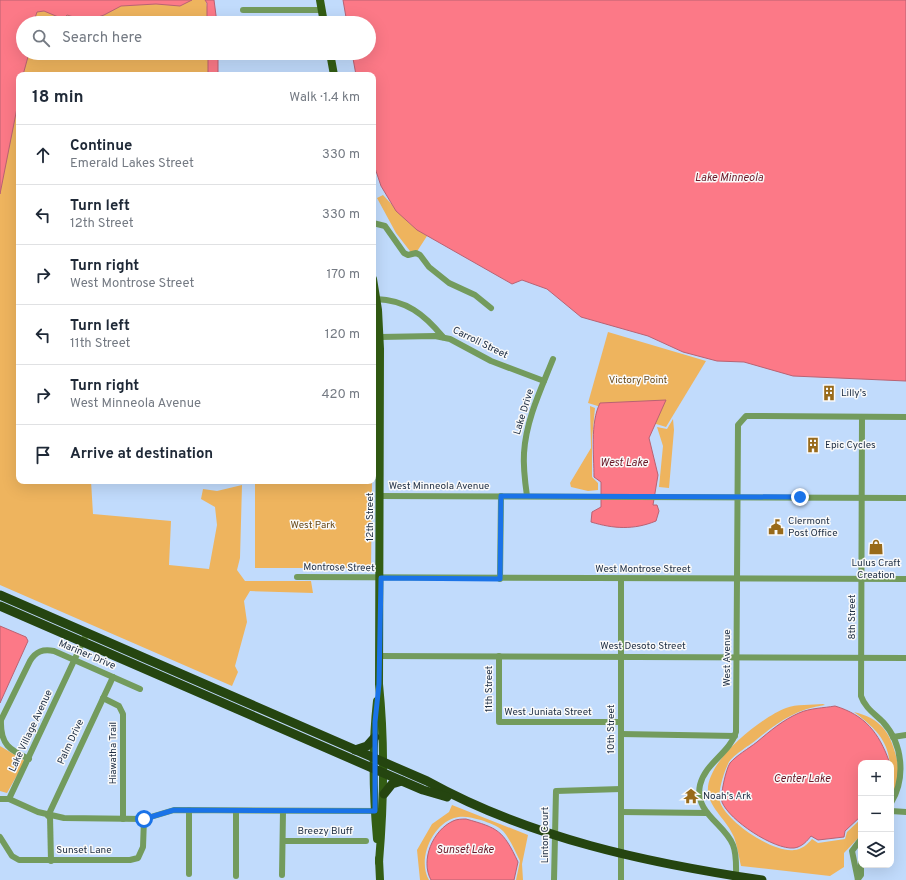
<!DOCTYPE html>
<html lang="en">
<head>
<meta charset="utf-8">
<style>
  body { margin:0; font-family:Overpass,sans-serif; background:#f6f6f7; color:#1f2937 }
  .controls { position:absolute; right:12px; bottom:12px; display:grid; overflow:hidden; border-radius:8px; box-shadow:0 4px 16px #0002 }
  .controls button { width:36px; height:36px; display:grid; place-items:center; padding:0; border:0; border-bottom:1px solid #e0e1e3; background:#fff; color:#1f2937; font:20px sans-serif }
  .stop { position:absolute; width:12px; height:12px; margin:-9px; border:3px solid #1a73e8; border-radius:50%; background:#fff }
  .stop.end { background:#1a73e8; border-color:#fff; box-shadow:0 1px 4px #0008 }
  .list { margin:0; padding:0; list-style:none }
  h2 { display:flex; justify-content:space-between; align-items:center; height:52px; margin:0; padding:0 16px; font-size:17px }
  h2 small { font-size:13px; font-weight:400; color:#747a83 }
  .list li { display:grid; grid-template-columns:26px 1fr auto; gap:12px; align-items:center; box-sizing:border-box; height:60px; padding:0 16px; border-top:1px solid #e0e1e3 }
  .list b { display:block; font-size:15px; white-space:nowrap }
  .list p { margin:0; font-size:13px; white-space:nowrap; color:#747a83 }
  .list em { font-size:13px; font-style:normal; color:#747a83 }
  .icon { flex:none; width:22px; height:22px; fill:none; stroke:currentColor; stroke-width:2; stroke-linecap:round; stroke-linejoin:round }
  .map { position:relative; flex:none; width:906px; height:880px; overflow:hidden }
  .search { position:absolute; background:#fff; box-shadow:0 4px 16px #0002; left:16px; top:16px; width:360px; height:44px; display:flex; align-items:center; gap:10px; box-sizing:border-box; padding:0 14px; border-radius:22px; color:#747a83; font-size:15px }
  .panel { position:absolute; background:#fff; box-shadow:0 4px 16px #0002; left:16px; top:72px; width:360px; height:412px; border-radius:8px }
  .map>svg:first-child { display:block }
  .green { fill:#eeb45e }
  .water { fill:#fc7987; stroke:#b96273 }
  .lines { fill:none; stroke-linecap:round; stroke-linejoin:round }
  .minor { stroke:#739b5d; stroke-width:6 }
  .major { stroke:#335d14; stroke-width:8 }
  .highway { stroke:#254510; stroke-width:9 }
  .route { stroke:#1a73e8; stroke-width:5 }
  .labels { text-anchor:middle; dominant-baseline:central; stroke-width:3; stroke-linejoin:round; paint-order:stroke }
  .street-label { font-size:10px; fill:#1d2d43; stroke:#f9f9f9 }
  .park-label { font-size:10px; fill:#694a1a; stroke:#f9f9f9 }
  .poi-label { font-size:10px; fill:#1d2d43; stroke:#f9f9f9; text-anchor:start }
  .water-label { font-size:11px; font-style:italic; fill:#6b1928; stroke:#f9f9f9 }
</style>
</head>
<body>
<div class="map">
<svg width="906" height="880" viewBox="0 0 906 880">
  <rect width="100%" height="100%" fill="#c1dbfc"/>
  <g class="green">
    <polygon points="115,0 206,0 209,23 23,23 23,53 210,53 210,75 19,75 19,481 91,481 93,514 171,521 169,565 209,569 217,525 215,507 201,499 203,489 217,491 242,485 240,558 237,570 245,581 311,581 313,593 250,591 244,601 247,622 235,666 238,672 232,686 0,585 0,147 22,21 26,10"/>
    <polygon points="383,195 409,223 427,236 416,253 413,255 396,233 377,198"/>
    <polygon points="608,332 706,361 666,427 588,403"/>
    <polygon points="590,406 595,408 592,439 592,477 598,483 598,490 588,491 571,487 570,483 591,448"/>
    <polygon points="673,419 674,430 669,488 659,487 663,446 657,427 667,429"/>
    <polygon points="255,481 372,481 371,568 255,568"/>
    <path d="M823,704L825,705C796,709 778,722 756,740C749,746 731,756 728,764C724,772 717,794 720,802C727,822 773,853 794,850C801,850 808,844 812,839L818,843L845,839L847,832L861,819V835L844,853V867L830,876L741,866C739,857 737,845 734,837C727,820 710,809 708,792C705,762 760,718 786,708C796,704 812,705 823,704Z"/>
    <path d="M854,712C880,718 890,732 896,756C898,764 900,772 898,781C897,787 893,793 891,798C891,754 892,740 854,712Z"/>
    <polygon points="0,746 25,761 7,793 0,791"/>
    <path d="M452,805L528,835L522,864L523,880H516L520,861C515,851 510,839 503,831C497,825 489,823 481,820C472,818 464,815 454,818C432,825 417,860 429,880H420L417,850L432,824L449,812Z"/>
  </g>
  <g class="water">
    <polygon points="0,0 192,0 180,6 156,4 121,6 104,15 87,21 67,15 63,19 44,11 37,12 35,18 37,23 23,23 23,53 29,53 23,75 19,75 19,98 0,194"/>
    <polygon points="205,0 214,0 217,23 207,23 207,3"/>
    <polygon points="343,0 906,0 906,381 793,376 744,362 717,361 683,352 648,336 581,317 547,289 533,284 522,280 512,284 417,230 396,211 381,186 373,162 373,75 356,75 352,53 369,53 369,23 347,23"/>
    <rect x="208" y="53" width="10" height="22"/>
    <path d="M666,400L649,438L658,475L653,505H657L659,511L656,521C634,530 614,529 591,522L592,512L601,507V482L594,477C594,455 590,423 600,403Z"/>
    <polygon points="0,626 26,637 28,641 0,703"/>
    <path d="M835,706C865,715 879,733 889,761L888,763H861V816L845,831L844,837L818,840L811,836C807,841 802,847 794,848C774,850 729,820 722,802C720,795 726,769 730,763C737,755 748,749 757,742C770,731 783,720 799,713C810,708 824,708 835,706Z"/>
    <path d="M466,819C498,828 503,830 518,862L514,880H431C420,860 433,830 453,821C457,819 462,819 466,819Z"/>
  </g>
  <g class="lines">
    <g class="minor">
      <polyline points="243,10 321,10"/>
      <polyline points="373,223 385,226 404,253 408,255 416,253 420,255 429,267 449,283 475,295 491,308"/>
      <path d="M376,299C406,300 424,314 443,337"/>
      <polyline points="380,337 435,336 450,339 491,361 544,381"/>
      <path d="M862,417L861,696C865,708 875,714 883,722C903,744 906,778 891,803"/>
      <polyline points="380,496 906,498"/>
      <path d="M527,496C525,482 523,468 524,453C526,420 541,389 553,359"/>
      <polyline points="297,577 906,579"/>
      <polyline points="500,579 501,496"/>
      <polyline points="379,656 906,658"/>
      <polyline points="499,656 499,722 621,722"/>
      <polyline points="103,698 119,706 123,714 123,819"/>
      <polyline points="621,734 735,736"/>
      <polyline points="893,737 906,735"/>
      <path d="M29,759C10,750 0,745 1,720L30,661C36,651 43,649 54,651L140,689"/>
      <polyline points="0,799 9,799 38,812 64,818 144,819 174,810 378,811"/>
      <polyline points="9,799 87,633"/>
      <polyline points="236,811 236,876"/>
      <polyline points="891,811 906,812"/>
      <polyline points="621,812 707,813"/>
      <polyline points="48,816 113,677"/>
      <polyline points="50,816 51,861"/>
      <polyline points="0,837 12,856 19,860 130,860 138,858 143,847 144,819"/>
      <polyline points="283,841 366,841"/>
      <polyline points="189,874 189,810"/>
      <polyline points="282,875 283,811"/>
      <path d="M736,878C736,867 737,855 733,845C725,824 694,813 700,785C705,763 730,753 736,732L738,425L746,416L906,417"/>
      <polyline points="858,879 861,875 861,842"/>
      <polyline points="554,880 556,791 621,789"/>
      <polyline points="621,880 621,579"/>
      <polyline points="858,880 852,851 861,839"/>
    </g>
    <g class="major">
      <polyline points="320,0 324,23"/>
      <polyline points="330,53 334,75"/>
      <path d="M373,279L378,310L380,349L379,684C385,743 384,803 379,862"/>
      <path d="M377,839C373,794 372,746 377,701"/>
      <polyline points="379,859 380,880"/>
    </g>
    <g class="highway">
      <path d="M0,595L427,781C530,838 647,863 762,880"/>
      <polyline points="0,606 402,781 423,790 447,797"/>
      <polyline points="355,750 367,746 375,737"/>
      <polyline points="384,794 392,784 402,781"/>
    </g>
  </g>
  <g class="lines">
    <polyline class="route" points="144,819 174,810 375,811 375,722 379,684 381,578 500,579 501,496 800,497"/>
  </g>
  <defs>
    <g id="building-bare" transform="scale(1.2)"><path d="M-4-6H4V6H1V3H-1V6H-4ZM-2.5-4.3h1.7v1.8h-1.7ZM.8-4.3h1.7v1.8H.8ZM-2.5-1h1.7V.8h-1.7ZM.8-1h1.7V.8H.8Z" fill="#986a1a" stroke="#f9f9f9" stroke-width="2.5" paint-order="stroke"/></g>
    <g id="civic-bare" transform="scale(1.2)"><path d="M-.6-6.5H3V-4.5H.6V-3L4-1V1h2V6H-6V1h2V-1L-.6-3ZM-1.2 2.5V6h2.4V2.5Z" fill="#986a1a" stroke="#f9f9f9" stroke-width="2.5" paint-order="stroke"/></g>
    <g id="shop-bare" transform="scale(1.2)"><path d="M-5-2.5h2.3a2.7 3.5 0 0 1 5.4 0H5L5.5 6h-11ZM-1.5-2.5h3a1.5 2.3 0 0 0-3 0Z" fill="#986a1a" stroke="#f9f9f9" stroke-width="2.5" paint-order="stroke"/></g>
    <g id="temple-bare" transform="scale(1.2)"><path d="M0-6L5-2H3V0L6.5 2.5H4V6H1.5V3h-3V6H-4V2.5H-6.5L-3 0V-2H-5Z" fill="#986a1a" stroke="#f9f9f9" stroke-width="2.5" paint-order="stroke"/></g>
  </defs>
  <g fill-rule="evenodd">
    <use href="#building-bare" x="829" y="393"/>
    <use href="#building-bare" x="813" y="445"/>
    <use href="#civic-bare" x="776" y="527"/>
    <use href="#shop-bare" x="876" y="547"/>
    <use href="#temple-bare" x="691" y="796"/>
  </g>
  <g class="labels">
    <g class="street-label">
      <text transform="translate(480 343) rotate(26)">Carroll Street</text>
      <text transform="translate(524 412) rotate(-73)">Lake Drive</text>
      <text x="439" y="486">West Minneola Avenue</text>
      <text transform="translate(370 517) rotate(-90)">12th Street</text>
      <text transform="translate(339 568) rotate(1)">Montrose Street</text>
      <text x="643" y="569">West Montrose Street</text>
      <text transform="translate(852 617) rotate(-90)">8th Street</text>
      <text x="643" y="646">West Desoto Street</text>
      <text transform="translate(87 655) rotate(23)">Mariner Drive</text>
      <text transform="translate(727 658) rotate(-90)">West Avenue</text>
      <text transform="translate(489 689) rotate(-90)">11th Street</text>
      <text x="548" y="712">West Juniata Street</text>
      <text transform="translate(611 729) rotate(-90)">10th Street</text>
      <text transform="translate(31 731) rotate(-65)">Lake Village Avenue</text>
      <text transform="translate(71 742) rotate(-65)">Palm Drive</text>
      <text transform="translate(113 753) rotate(-90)">Hiawatha Trail</text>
      <text x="325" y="831">Breezy Bluff</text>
      <text transform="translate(545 835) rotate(-90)">Linton Court</text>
      <text x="84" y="850">Sunset Lane</text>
    </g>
    <g class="park-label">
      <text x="638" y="380">Victory Point</text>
      <text x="313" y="525">West Park</text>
    </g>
    <g class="poi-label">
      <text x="841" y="393">Lilly's</text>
      <text x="825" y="445">Epic Cycles</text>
      <text x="788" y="521">Clermont<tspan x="788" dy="12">Post Office</tspan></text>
      <text x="876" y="563" text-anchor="middle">Lulus Craft<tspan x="876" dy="12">Creation</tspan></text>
      <text x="703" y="796">Noah's Ark</text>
    </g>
    <g class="water-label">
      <text x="729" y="178">Lake Minneola</text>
      <text x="624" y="463">West Lake</text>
      <text x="802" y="779">Center Lake</text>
      <text x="465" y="850">Sunset Lake</text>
    </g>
  </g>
</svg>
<div class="controls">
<button>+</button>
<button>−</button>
<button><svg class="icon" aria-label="layers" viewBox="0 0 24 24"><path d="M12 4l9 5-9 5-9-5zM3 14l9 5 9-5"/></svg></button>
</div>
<div class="stop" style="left:144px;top:819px"></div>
<div class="stop end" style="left:800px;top:497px"></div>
<div class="search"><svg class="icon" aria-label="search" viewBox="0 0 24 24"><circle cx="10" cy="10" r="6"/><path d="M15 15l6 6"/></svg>Search here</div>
<section class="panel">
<h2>18 min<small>Walk · 1.4 km</small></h2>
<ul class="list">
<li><svg class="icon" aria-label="ahead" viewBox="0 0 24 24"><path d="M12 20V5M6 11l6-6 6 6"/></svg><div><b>Continue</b><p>Emerald Lakes Street</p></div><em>330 m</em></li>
<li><svg class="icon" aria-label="left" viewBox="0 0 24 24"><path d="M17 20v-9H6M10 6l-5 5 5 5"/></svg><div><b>Turn left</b><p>12th Street</p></div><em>330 m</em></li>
<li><svg class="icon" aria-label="right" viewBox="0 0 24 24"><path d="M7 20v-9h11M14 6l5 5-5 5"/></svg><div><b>Turn right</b><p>West Montrose Street</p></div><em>170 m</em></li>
<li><svg class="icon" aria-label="left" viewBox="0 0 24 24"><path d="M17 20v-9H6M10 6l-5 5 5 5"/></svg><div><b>Turn left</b><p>11th Street</p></div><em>120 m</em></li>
<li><svg class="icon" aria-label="right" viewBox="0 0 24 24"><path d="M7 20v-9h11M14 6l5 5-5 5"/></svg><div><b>Turn right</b><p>West Minneola Avenue</p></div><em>420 m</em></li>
<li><svg class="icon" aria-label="arrive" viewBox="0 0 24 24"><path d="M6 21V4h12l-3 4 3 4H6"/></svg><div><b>Arrive at destination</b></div></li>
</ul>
</section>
</div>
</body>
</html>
